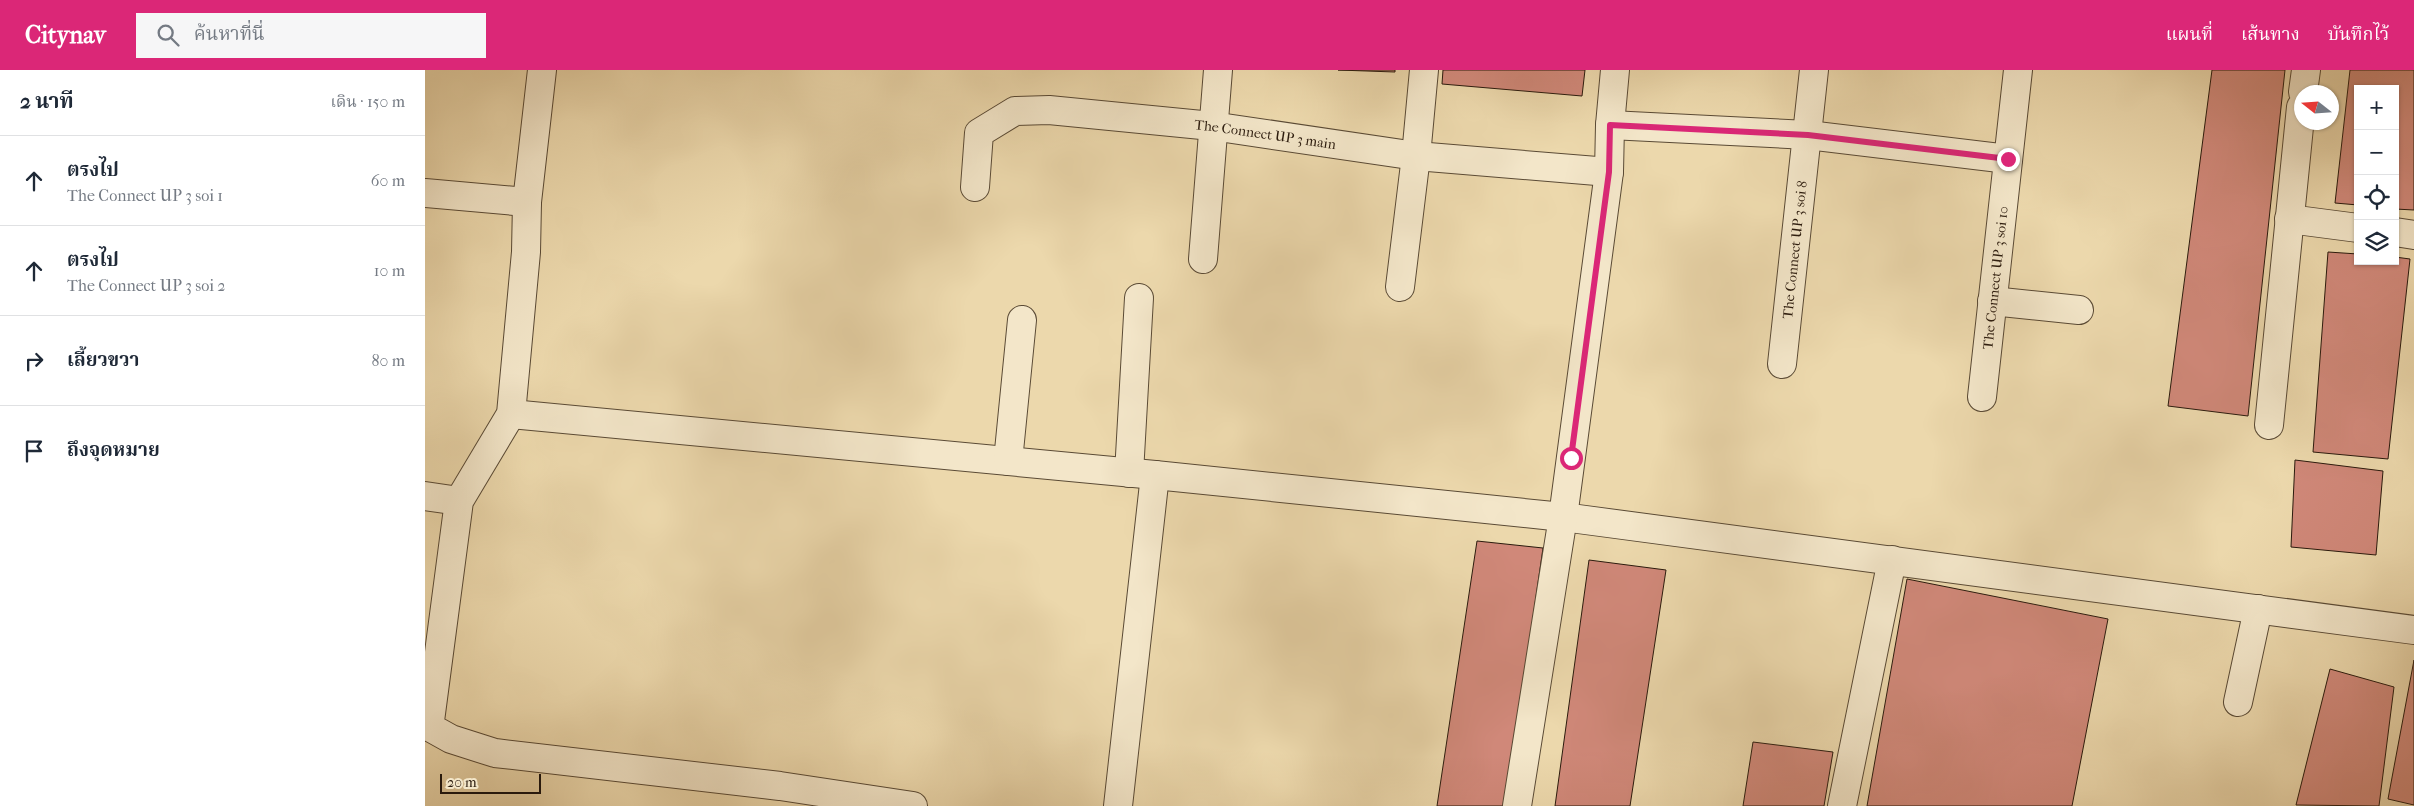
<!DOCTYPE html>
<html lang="th">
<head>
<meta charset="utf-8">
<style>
  body { margin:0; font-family:"IM FELL French Canon","Noto Serif Thai",serif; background:#f6f6f7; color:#1f2937 }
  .controls { position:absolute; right:15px; top:15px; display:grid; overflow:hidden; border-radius:0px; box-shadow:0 1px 4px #0004 }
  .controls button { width:45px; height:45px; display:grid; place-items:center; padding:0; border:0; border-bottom:1px solid #e0e1e3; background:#fff; color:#1f2937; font:25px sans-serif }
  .compass { position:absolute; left:1869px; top:15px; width:45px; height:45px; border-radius:50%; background:#fff; box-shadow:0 1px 4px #0004; rotate:287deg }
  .scale { position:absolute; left:15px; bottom:12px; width:101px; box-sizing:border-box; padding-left:5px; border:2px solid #2a1a0d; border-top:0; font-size:14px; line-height:18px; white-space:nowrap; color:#2a1a0d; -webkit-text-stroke:4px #f3e6c9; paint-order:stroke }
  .stop { position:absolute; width:15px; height:15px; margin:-11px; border:4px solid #db2777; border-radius:50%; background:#fff }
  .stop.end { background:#db2777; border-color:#fff; box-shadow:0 1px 5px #0008 }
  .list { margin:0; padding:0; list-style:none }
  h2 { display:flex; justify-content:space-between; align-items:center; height:65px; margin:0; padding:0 20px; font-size:21px }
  h2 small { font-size:16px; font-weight:400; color:#747a83 }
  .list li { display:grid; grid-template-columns:32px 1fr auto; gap:15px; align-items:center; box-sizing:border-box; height:90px; padding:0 20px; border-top:1px solid #e0e1e3 }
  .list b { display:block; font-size:19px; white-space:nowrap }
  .list p { margin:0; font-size:16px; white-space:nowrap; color:#747a83 }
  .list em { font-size:16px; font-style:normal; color:#747a83 }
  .icon { flex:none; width:28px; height:28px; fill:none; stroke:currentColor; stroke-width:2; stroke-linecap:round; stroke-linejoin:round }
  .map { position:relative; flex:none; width:1989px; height:736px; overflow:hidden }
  header { display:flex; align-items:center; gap:30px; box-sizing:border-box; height:70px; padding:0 25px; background:#db2777; color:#fff }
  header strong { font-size:24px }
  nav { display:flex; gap:28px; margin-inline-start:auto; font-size:18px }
  .search { width:350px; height:45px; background:#f6f6f7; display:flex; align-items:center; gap:12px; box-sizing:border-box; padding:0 18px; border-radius:0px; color:#747a83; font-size:19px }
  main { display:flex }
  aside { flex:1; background:#fff }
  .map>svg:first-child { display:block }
  .building { fill:#d08879; stroke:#2a1a0d }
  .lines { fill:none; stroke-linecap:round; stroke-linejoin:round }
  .minor-casing { stroke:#5a4a35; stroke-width:30 }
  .minor { stroke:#f3e6c9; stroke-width:28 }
  .route { stroke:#db2777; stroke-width:6 }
  .labels { text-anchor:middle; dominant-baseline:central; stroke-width:4.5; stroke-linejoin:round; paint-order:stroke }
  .street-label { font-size:14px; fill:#2a1a0d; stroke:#f3e6c9 }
</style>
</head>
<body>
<header>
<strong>Citynav</strong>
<div class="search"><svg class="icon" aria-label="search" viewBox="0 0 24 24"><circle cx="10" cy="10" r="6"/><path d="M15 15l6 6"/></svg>ค้นหาที่นี่</div>
<nav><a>แผนที่</a><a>เส้นทาง</a><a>บันทึกไว้</a></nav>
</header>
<main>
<aside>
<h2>2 นาที<small>เดิน · 150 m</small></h2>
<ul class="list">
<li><svg class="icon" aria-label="ahead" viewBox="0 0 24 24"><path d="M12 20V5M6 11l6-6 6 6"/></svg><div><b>ตรงไป</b><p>The Connect UP 3 soi 1</p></div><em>60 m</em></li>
<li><svg class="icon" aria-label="ahead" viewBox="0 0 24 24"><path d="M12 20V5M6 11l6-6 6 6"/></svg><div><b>ตรงไป</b><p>The Connect UP 3 soi 2</p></div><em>10 m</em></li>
<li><svg class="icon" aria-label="right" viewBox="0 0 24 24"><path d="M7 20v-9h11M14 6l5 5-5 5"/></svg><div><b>เลี้ยวขวา</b></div><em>80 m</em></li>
<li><svg class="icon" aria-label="arrive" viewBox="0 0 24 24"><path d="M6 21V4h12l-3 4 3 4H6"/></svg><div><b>ถึงจุดหมาย</b></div></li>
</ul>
</aside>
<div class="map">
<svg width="1989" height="736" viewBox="0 0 1989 736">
  <rect width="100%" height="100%" fill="#ecd8ac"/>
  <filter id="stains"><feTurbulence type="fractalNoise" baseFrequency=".004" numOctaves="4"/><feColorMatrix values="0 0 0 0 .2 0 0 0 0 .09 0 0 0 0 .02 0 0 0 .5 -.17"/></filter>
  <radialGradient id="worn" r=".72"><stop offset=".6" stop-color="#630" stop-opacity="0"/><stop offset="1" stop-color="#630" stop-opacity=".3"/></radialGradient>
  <g class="building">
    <polygon points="913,0 970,0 970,2"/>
    <polygon points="1018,0 1160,0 1157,26 1017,14"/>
    <polygon points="1787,0 1860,0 1823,346 1743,336"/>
    <polygon points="1925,0 1989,0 1989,140 1970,139 1970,19 1933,19 1933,135 1910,133"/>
    <polygon points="1903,182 1933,184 1933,191 1970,191 1970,187 1985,189 1963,389 1888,382"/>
    <polygon points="1870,390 1958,401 1951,485 1866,477"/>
    <polygon points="1052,471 1118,478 1081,736 1012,736"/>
    <polygon points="1164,490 1241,500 1205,736 1130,736"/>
    <polygon points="1482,509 1683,549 1647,736 1442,736"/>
    <polygon points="1989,590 1989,735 1963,729"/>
    <polygon points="1905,599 1969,617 1954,736 1871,735"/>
    <polygon points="1328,672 1408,682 1399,736 1318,736"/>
  </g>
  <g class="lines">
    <g class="minor-casing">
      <g id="minor">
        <polyline points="117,0 102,132 101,182 86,344 34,431 5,651 8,659 26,669 70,683 355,716 488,736"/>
        <polyline points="1878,22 1881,0"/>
        <polyline points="1185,55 1383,65 1583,89"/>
        <path id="s1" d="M550,117L554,63L590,41L624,40L787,56L991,86L1184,102"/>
        <polyline points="0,123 102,132"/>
        <polyline points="1864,149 1933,158"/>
        <polyline points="1970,162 1989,165"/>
        <polyline points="778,189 793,0"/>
        <polyline points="975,217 991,86 999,0"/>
        <polyline points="1567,231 1654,240"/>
        <path id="s2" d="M1357,294L1389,0"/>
        <path id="s3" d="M1557,327L1593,0"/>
        <polyline points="86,344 730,405 1138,447 1989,560"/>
        <polyline points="1844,355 1876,37"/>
        <polyline points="583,391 597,250"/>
        <polyline points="704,403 714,228"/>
        <polyline points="0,426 34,431"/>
        <polyline points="1813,632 1833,539"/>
        <polyline points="693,736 730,405"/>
        <polyline points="1092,736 1138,447 1184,102 1185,55 1190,0"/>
        <polyline points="1417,736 1467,490"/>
      </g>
    </g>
    <use href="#minor" class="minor"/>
  </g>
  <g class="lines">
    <polyline class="route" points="1146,388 1184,102 1185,55 1383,65 1583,89"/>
  </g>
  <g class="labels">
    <g class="street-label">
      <text stroke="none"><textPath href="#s1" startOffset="348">The Connect UP 3 main</textPath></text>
      <text stroke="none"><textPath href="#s2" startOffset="115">The Connect UP 3 soi 8</textPath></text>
      <text stroke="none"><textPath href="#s3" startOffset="120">The Connect UP 3 soi 10</textPath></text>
    </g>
  </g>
  <rect width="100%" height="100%" filter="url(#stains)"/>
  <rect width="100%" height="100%" fill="url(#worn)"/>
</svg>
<div class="controls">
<button>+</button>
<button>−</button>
<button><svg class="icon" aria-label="locate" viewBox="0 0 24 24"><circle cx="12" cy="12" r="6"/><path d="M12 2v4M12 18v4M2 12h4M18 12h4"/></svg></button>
<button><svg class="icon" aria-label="layers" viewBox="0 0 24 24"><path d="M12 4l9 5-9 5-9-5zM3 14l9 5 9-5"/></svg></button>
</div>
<svg class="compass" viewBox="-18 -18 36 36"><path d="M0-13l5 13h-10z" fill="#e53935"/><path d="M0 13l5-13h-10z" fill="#747a83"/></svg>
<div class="scale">20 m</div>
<div class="stop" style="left:1146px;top:388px"></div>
<div class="stop end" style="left:1583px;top:89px"></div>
</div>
</main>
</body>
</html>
